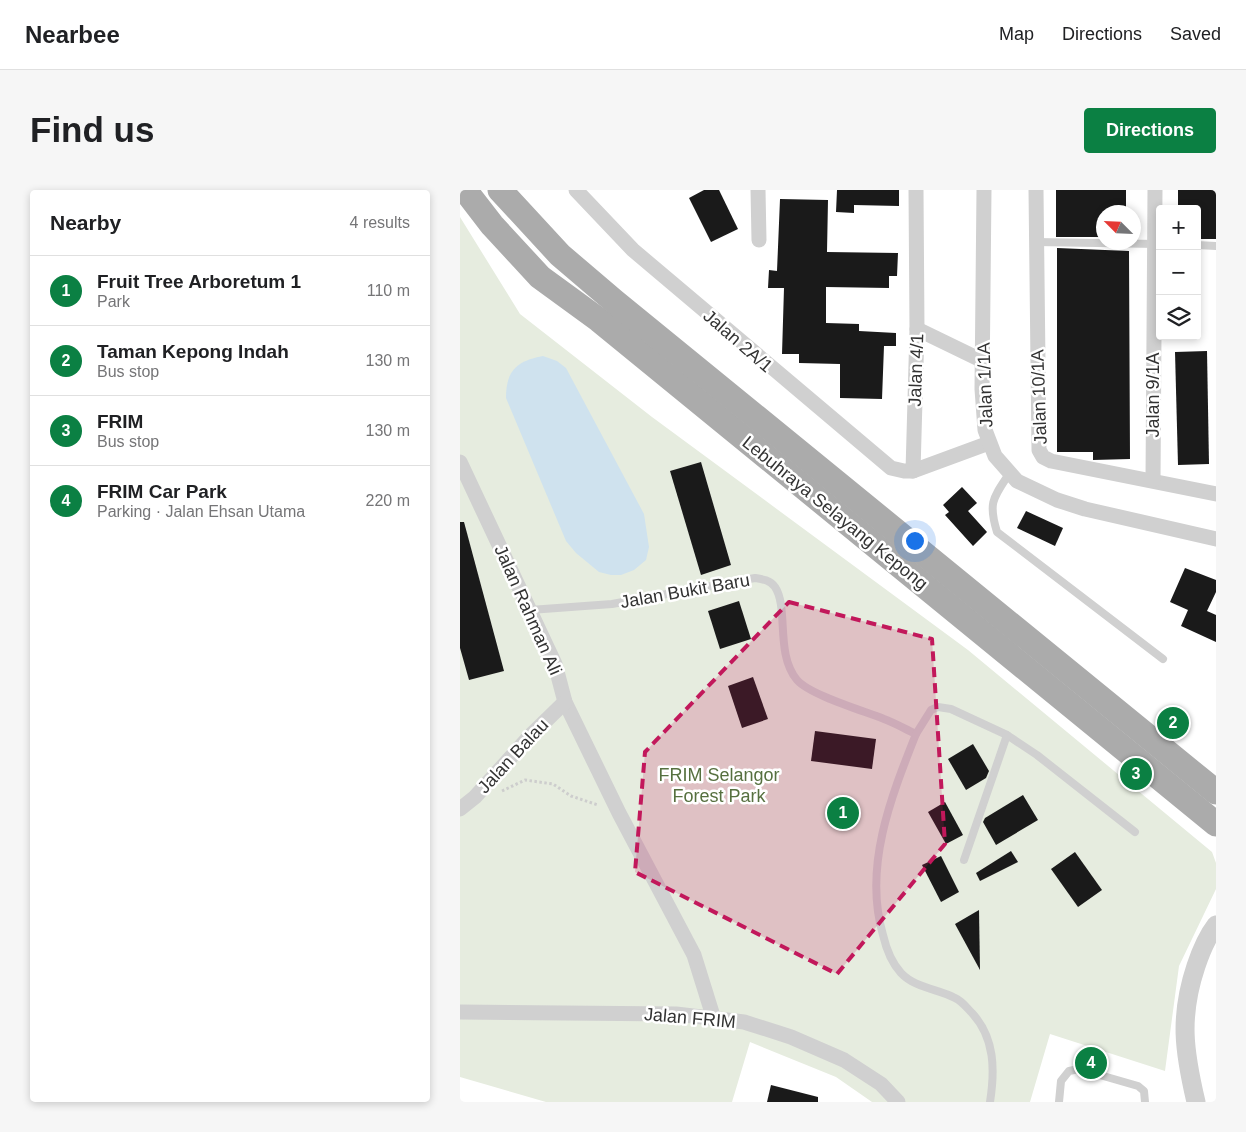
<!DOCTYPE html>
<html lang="en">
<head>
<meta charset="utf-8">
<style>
  body { margin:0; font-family:Helvetica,sans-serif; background:#f6f6f6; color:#202124 }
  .controls { position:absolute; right:15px; top:15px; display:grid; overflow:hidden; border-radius:5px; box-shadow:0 2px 8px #0003 }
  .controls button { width:45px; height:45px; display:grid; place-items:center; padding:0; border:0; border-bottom:1px solid #e0e0e0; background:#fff; color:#202124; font:25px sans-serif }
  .compass { position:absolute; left:636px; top:15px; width:45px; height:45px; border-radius:50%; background:#fff; box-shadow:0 2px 8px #0003; rotate:294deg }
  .you { position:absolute; left:454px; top:350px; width:18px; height:18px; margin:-12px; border:4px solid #fff; border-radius:50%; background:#1a73e8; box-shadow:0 0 0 8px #1a73e833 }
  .badge { display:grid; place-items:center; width:32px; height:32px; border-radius:50%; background:#0b8043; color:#fff; font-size:16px; font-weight:700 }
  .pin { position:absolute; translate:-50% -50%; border:2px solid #fff; box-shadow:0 1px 5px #0006 }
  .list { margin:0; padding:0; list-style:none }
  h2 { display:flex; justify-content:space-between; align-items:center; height:65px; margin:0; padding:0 20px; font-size:21px }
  h2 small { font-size:16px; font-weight:400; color:#757577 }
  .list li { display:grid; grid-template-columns:32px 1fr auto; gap:15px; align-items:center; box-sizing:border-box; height:70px; padding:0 20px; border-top:1px solid #e0e0e0 }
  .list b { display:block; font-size:19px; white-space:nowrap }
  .list p { margin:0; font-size:16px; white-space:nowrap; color:#757577 }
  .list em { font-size:16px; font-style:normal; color:#757577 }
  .icon { flex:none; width:28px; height:28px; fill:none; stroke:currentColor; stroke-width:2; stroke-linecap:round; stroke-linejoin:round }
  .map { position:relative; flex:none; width:756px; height:912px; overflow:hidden; border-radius:5px }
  header { display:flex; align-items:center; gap:30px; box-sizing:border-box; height:70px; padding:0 25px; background:#fff; border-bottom:1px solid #e0e0e0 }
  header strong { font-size:24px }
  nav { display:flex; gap:28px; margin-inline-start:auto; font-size:18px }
  .intro { display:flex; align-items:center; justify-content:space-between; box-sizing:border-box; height:120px; padding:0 30px }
  h1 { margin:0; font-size:35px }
  .button { padding:12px 22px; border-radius:5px; background:#0b8043; color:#fff; font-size:18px; font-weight:700 }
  main { display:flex; gap:30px; padding:0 30px }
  aside { flex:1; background:#fff; border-radius:5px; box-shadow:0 2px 8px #0003 }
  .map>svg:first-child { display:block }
  .green { fill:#e6ecdf }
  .water { fill:#cfe2ee }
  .building { fill:#1a1a1a }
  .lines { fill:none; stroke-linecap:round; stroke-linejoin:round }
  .path { stroke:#cdcdcd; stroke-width:3; stroke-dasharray:2.5 2.5; stroke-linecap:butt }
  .service { stroke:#d0d0d0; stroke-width:8 }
  .minor { stroke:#d0d0d0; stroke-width:15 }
  .tertiary { stroke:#d0d0d0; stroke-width:19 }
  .primary { stroke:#ababab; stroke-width:25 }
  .marked { fill:#c2185b; fill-opacity:0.2; stroke:#c2185b; stroke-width:4; stroke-dasharray:10 6; stroke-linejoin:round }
  .labels { text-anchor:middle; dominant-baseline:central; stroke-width:5; stroke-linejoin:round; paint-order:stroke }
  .street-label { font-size:18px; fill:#333; stroke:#fff }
  .park-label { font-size:18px; fill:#56703f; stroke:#fff }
</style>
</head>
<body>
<header>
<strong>Nearbee</strong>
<nav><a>Map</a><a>Directions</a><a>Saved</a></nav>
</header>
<div class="intro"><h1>Find us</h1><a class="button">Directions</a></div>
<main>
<aside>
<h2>Nearby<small>4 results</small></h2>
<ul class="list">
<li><span class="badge">1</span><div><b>Fruit Tree Arboretum 1</b><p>Park</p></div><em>110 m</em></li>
<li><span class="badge">2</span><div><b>Taman Kepong Indah</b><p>Bus stop</p></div><em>130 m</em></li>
<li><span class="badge">3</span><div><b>FRIM</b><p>Bus stop</p></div><em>130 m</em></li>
<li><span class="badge">4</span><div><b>FRIM Car Park</b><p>Parking · Jalan Ehsan Utama</p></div><em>220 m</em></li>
</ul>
</aside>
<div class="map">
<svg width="756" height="912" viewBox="0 0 756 912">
  <rect width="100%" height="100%" fill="#fff"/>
  <polygon class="green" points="0,27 60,124 192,227 508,460 752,662 756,673 756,699 719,776 705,881 590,844 570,912 412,912 376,887 290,852 272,912 86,912 0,887"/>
  <path class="water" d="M83,166L97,171L106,178L184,324L189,357L186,370L174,380L161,385H151L139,382L116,363L106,351L46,208C46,180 57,171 83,166Z"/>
  <g class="building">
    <polygon points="244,0 259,0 278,39 251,52 229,8"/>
    <polygon points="377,0 439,0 439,16 394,15 394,23 376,22"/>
    <polygon points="596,0 666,0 666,22 644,22 644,47 596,47"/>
    <polygon points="718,0 756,0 756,49 737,49 737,19 718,19"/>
    <polygon points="320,9 368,10 367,62 438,63 437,86 429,86 429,98 366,97 366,133 399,134 399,141 436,143 436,156 424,156 422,209 380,208 380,174 339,173 339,164 322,164 324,98 308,98 309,80 317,81"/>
    <polygon points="597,58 669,61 670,269 633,270 633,262 597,262"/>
    <polygon points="747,161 749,274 718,275 715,162"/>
    <polygon points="241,272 271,375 241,385 210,281"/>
    <polygon points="502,297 517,313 508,321 527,342 513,356 485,325 489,322 483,315"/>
    <polygon points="566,321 603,338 595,356 557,338"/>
    <polygon points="0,332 4,332 44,481 9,490 0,458"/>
    <polygon points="725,378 756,390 756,402 747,421 756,425 756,452 721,436 728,420 710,412"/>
    <polygon points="279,411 291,449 260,459 248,421"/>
    <polygon points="293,487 308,529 282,538 268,496"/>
    <polygon points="355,541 416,549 412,579 351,571"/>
    <polygon points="513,554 529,581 526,588 506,600 488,569"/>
    <polygon points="563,605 578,630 536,655 523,632 525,628"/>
    <polygon points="485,612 503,645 486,654 468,622"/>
    <polygon points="551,661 558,672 520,691 516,683"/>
    <polygon points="615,662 642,700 618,717 591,679"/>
    <polygon points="481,666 499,702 481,712 462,675"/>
    <polygon points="519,720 520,780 495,734"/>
    <polygon points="311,895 358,907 358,912 307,912"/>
  </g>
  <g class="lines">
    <polyline class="path" points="42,601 65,590 93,594 111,606 138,615"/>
    <g class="service">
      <polyline points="576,52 697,54"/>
      <polyline points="737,55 756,56"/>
      <path d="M549,284C533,308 528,313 537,342L703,469"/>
      <path d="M70,420L152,414L295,388C302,389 310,390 315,397C329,418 315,464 337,490C350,505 404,521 424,529C435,533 445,539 456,544C431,607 403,677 423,745C426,758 432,773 441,783C455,798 478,799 495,808C502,811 507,818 512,823C535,848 535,880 530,912"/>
      <polyline points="456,544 471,520 478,517 491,519 547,545 577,565 675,642"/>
      <polyline points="504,670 547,545"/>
      <polyline points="599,912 601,891 609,881 619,879 678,896 684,901 685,912"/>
    </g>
    <g class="minor">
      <polyline points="116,0 173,60 431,278 444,281 453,281 529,253"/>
      <polyline points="298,0 299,50"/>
      <polyline points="524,0 522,199 525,240 535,266 557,291 597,310 625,319 756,349"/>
      <polyline points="576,0 579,260 583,267 591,271 756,304"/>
      <polyline points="457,139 523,171"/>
      <polyline points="0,272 95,474 105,512 159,623 234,765 253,826"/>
      <polyline points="453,281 457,139 456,0"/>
      <polyline points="693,290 695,0"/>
      <polyline points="0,619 15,607 69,547 105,512"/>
      <polyline points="0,822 216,824 284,832 331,847 384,870 421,894 438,912"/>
    </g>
    <path class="tertiary" d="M736,912C724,861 719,827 736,776C741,761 746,748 756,735"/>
    <g class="primary">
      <polyline points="5,0 32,35 80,87 139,130 756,634"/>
      <polyline points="40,0 100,65 154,111 756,602"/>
    </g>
  </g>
  <path class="marked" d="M329,412L472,449L485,654L377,784L175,682L185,562Z"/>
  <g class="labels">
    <g class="street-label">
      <text transform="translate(278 151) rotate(41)">Jalan 2A/1</text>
      <text transform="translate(456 180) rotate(-88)">Jalan 4/1</text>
      <text transform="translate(525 195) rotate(-92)">Jalan 1/1A</text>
      <text transform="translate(693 205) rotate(-90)">Jalan 9/1A</text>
      <text transform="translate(579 207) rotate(-92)">Jalan 10/1A</text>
      <text transform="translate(375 323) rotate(39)">Lebuhraya Selayang Kepong</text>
      <text transform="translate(225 401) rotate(-10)">Jalan Bukit Baru</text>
      <text transform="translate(68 420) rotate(66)">Jalan Rahman Ali</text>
      <text transform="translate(53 566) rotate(-47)">Jalan Balau</text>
      <text transform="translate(230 828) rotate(5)">Jalan FRIM</text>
    </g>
    <g class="park-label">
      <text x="259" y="585">FRIM Selangor<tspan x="259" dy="21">Forest Park</tspan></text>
    </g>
  </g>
</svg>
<div class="controls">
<button>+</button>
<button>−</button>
<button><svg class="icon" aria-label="layers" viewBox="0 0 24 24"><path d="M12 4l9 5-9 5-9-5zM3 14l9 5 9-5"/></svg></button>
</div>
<svg class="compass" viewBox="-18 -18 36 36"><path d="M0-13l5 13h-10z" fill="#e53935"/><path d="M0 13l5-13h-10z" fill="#757577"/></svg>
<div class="you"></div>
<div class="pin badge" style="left:383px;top:623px">1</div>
<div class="pin badge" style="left:713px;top:533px">2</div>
<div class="pin badge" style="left:676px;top:584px">3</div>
<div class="pin badge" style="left:631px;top:873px">4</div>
</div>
</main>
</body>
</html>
